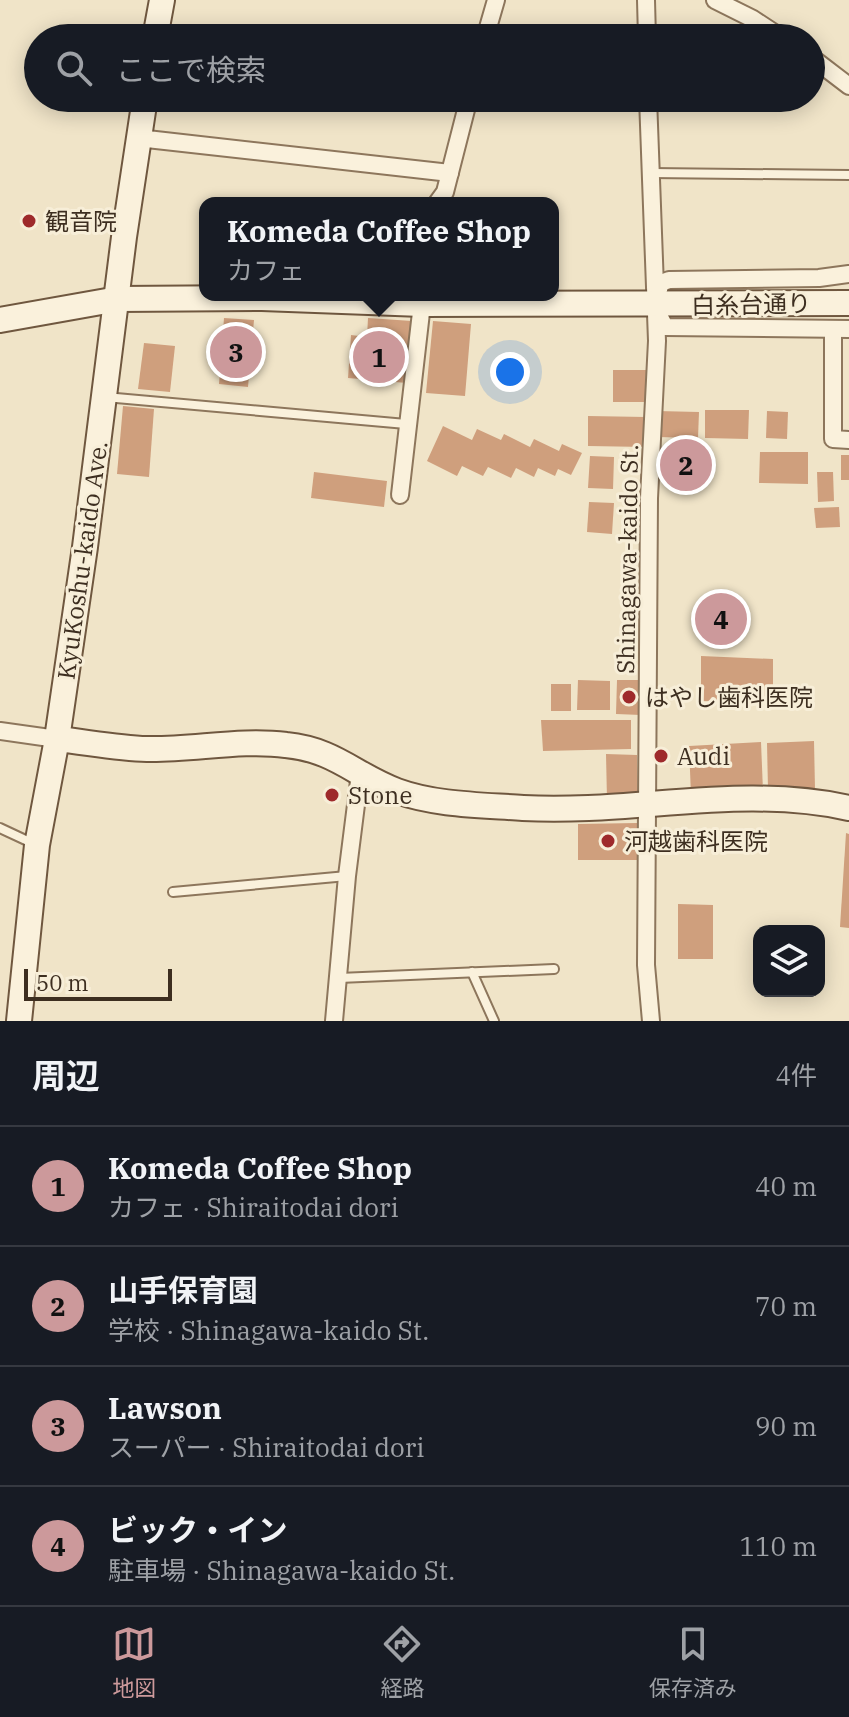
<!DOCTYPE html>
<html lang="ja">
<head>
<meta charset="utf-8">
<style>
  body { margin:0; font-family:"IBM Plex Serif","Noto Sans JP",serif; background:#242831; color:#f1f3f6 }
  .controls { position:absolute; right:24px; bottom:24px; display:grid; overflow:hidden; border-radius:16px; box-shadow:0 4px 20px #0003 }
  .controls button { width:72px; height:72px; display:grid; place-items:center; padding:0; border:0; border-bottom:2px solid #363941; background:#171b24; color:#f1f3f6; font:40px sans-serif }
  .scale { position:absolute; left:24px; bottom:20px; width:148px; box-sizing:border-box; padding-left:8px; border:4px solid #3d2e20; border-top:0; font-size:22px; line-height:28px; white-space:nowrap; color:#3d2e20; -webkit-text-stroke:6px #f7eed8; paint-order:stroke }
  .you { position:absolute; left:510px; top:372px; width:28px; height:28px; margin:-20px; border:6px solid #fff; border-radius:50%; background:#1a73e8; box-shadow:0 0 0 12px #1a73e833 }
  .badge { display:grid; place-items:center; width:52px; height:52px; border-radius:50%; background:#cc999b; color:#111; font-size:26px; font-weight:700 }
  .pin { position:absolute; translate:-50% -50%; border:4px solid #fff; box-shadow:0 2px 8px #0006 }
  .popup { position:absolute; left:199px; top:197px; width:360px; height:104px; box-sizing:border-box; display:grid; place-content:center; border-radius:16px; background:#171b24; filter:drop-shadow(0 2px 6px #0005); font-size:26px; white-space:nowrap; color:#9ea1a6 }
  .popup b { font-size:30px; color:#f1f3f6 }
  .popup::after { content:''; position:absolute; left:50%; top:100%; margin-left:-16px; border:16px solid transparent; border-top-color:#171b24 }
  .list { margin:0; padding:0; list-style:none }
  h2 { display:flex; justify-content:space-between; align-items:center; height:104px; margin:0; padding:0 32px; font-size:34px }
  h2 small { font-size:26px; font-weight:400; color:#9ea1a6 }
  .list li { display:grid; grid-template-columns:52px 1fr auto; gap:24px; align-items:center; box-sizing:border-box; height:120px; padding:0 32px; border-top:2px solid #363941 }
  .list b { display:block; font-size:30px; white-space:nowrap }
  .list p { margin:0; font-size:26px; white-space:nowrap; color:#9ea1a6 }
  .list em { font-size:26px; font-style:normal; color:#9ea1a6 }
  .icon { flex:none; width:44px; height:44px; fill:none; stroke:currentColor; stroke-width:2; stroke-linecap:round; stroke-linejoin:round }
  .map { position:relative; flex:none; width:849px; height:1021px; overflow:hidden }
  .search { position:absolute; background:#171b24; box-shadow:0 4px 20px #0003; left:24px; right:24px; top:24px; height:88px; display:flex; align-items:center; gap:20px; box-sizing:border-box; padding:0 28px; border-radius:44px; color:#9ea1a6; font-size:30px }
  .sheet { height:584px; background:#171b24 }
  nav { display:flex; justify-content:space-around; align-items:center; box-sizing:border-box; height:112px; border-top:2px solid #363941; background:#171b24; font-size:22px; color:#9ea1a6 }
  nav a { display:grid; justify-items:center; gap:4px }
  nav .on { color:#cc999b }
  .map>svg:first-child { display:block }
  .building { fill:#cf9f7d }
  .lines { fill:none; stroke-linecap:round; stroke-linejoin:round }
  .lane-casing { stroke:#8d765c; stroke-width:12 }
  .street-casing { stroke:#8d765c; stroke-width:20 }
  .secondary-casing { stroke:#6f573f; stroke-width:28 }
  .lane { stroke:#faf1dc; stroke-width:8 }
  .street { stroke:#faf1dc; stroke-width:16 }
  .secondary { stroke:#faf1dc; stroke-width:24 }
  .poi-dot { fill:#9e2a2b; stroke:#f7eed8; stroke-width:3 }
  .labels { text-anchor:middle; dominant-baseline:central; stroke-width:6; stroke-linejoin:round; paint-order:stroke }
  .poi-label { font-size:24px; fill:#3d2e20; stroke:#f7eed8; text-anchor:start }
  .street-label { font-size:24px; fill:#3d2e20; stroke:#f7eed8 }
</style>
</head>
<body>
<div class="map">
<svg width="849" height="1021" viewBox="0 0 849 1021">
  <rect width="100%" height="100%" fill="#f0e4c8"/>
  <g class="building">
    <polygon points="224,318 254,320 248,387 219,384"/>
    <polygon points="368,318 412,321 407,383 348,378 351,335 367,337"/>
    <polygon points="433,321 471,324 465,396 426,393"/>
    <polygon points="144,343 175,346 170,392 138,389"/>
    <polygon points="613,370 646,370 645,402 613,402"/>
    <polygon points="123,406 154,409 149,477 117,474"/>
    <polygon points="705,410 749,410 748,439 705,438"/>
    <polygon points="657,411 699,412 698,438 657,437"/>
    <polygon points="767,411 788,412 787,439 766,438"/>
    <polygon points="588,416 646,417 646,447 588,446"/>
    <polygon points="443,426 472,440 477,429 501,440 504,434 530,447 534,439 559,451 562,444 582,453 571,475 558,469 555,476 538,468 534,477 516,468 511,478 488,467 483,476 462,466 457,476 427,461"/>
    <polygon points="760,452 808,452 808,484 759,483"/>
    <rect x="841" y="455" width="8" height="25"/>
    <polygon points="590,456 614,457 613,489 588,488"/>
    <polygon points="314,472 387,481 384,507 311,498"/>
    <polygon points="817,472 833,472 834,501 818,502"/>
    <polygon points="589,502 614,503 612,534 587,532"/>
    <polygon points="839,507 840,527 816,528 814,508"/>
    <polygon points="701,656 773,659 773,702 701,701"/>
    <polygon points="578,680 610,681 610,710 577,710"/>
    <polygon points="617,680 641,680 641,715 616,714"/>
    <rect x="551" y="684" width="20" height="27"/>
    <polygon points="541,720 631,720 631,749 543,751"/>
    <polygon points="814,741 815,789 768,790 767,743"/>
    <polygon points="761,742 763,791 691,795 689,746"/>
    <polygon points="606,754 637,755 638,794 607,800"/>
    <polygon points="637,823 638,860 578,860 578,824"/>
    <polygon points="846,833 849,834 849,928 840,927"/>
    <polygon points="678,904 713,905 713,959 678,959"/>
  </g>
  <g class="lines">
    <g class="lane-casing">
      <g id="lane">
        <polyline points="651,173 849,175"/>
        <polyline points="105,397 406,424"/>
        <polyline points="0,828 32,843"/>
        <polyline points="173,892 347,876"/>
        <polyline points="472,972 494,1021"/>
        <polyline points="339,978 554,969"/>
      </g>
    </g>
    <g class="street-casing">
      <g id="street">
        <polyline points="646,0 647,38"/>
        <polyline points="715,0 753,19 782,38"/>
        <polyline points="485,38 496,0"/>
        <polyline points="811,57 849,86"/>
        <polyline points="648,98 657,341 649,498 646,965 651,1021"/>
        <polyline points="138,138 450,173"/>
        <polyline points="437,203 445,192 469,98"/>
        <polyline points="849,274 819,278 669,280 661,283 654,305 665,327 849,329"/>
        <polyline points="833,329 833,439 849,440"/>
        <polyline points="400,495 423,295"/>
        <polyline points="0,731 57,739"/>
        <polyline points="334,1021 347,876 360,773"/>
      </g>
    </g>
    <g class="secondary-casing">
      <g id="secondary">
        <polyline points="155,38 162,0"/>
        <polyline points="0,320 118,299 262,298 422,304 849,303"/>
        <path d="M57,739C86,742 117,748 147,749C193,750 241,739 286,745C336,750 354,775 397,791C435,805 482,805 523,808C632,814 741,784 849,808"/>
        <polyline points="19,1021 37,845 57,739 85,547 124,237 145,98"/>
      </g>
    </g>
    <use href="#lane" class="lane"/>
    <use href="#street" class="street"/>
    <use href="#secondary" class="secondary"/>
  </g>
  <g class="poi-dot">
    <circle cx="29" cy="221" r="8"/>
    <circle cx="629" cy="697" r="8"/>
    <circle cx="661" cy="756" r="8"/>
    <circle cx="332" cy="795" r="8"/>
    <circle cx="608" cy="841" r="8"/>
  </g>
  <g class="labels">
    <g class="poi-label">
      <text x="45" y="221">観音院</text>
      <text x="645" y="697">はやし歯科医院</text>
      <text x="677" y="756">Audi</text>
      <text x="348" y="795">Stone</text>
      <text x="624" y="841">河越歯科医院</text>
    </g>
    <g class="street-label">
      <text transform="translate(751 304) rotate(-1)">白糸台通り</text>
      <text transform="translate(627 559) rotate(-89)">Shinagawa-kaido St.</text>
      <text transform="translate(82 560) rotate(-82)">KyuKoshu-kaido Ave.</text>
    </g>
  </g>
</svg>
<div class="controls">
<button><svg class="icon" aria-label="layers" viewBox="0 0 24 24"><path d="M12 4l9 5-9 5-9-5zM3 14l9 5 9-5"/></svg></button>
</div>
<div class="scale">50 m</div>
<div class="you"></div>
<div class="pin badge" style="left:379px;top:357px">1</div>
<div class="popup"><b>Komeda Coffee Shop</b>カフェ</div>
<div class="pin badge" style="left:686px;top:465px">2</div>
<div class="pin badge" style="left:236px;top:352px">3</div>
<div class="pin badge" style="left:721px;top:619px">4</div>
<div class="search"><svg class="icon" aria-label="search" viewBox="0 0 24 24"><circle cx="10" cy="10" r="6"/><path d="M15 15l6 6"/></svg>ここで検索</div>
</div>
<section class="sheet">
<h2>周辺<small>4件</small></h2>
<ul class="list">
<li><span class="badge">1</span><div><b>Komeda Coffee Shop</b><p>カフェ · Shiraitodai dori</p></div><em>40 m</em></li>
<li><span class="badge">2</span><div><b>山手保育園</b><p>学校 · Shinagawa-kaido St.</p></div><em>70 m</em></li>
<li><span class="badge">3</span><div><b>Lawson</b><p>スーパー · Shiraitodai dori</p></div><em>90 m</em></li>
<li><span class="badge">4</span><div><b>ビック・イン</b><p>駐車場 · Shinagawa-kaido St.</p></div><em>110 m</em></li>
</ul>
</section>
<nav>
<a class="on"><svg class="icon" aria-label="map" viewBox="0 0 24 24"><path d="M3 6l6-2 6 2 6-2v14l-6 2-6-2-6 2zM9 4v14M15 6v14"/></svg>地図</a>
<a><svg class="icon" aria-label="directions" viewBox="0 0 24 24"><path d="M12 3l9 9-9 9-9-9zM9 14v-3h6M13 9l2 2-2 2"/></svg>経路</a>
<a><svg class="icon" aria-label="saved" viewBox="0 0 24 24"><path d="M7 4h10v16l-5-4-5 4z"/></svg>保存済み</a>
</nav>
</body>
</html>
